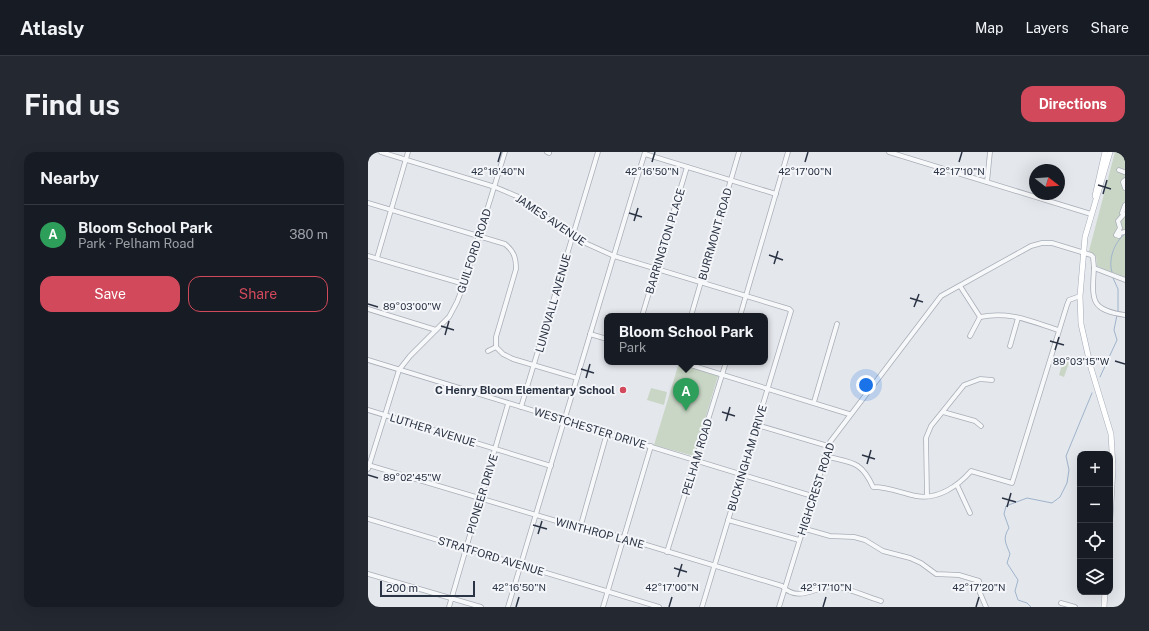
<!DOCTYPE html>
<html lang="en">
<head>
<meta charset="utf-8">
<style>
  body { margin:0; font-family:"Public Sans",sans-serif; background:#242831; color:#f1f3f6 }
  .controls { position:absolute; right:12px; bottom:12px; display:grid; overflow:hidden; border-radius:8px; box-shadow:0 4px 16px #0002 }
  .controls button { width:36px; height:36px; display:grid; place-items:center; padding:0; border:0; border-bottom:1px solid #363941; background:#171b24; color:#f1f3f6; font:20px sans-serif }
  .compass { position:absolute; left:661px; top:12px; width:36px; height:36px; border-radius:50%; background:#171b24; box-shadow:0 4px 16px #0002; rotate:107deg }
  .scale { position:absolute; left:12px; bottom:10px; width:95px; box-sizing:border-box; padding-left:4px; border:2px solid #2b3445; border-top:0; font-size:11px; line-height:14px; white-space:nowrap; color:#2b3445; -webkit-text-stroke:3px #f4f6f9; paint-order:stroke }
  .you { position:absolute; left:498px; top:233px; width:14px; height:14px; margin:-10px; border:3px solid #fff; border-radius:50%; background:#1a73e8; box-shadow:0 0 0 6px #1a73e833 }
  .badge { display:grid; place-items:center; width:26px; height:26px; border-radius:50%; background:#d1495b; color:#fff; font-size:13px; font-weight:700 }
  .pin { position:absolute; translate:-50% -33px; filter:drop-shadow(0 1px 2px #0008) }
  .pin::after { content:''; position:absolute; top:21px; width:14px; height:12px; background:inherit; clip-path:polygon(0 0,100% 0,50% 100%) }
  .popup { position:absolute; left:236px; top:161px; width:164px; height:52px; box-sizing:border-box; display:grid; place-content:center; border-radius:8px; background:#171b24; filter:drop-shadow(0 1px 3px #0005); font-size:13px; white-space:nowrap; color:#9ea1a6 }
  .popup b { font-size:15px; color:#f1f3f6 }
  .popup::after { content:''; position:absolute; left:50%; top:100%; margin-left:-8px; border:8px solid transparent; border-top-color:#171b24 }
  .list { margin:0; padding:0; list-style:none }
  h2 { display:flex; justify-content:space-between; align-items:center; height:52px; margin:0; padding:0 16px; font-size:17px }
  h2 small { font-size:13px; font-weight:400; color:#9ea1a6 }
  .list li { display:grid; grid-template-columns:26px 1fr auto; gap:12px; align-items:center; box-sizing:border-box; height:60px; padding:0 16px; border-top:1px solid #363941 }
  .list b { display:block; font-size:15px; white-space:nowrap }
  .list p { margin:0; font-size:13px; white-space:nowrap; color:#9ea1a6 }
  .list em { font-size:13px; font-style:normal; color:#9ea1a6 }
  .actions { display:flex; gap:8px; padding:12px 16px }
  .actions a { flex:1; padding:9px 0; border:1px solid #d1495b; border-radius:12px; text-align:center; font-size:14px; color:#d1495b }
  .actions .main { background:#d1495b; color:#fff }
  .icon { flex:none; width:22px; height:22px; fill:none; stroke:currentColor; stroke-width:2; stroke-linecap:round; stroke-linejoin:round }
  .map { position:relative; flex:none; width:757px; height:455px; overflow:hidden; border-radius:12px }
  header { display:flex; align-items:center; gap:24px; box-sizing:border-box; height:56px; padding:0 20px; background:#171b24; border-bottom:1px solid #363941 }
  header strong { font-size:19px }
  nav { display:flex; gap:22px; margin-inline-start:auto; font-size:14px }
  .intro { display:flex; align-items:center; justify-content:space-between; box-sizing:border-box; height:96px; padding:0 24px }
  h1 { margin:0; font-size:28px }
  .button { padding:10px 18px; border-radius:12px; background:#d1495b; color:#fff; font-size:14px; font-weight:700 }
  main { display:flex; gap:24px; padding:0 24px }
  aside { flex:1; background:#171b24; border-radius:12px; box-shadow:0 4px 16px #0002 }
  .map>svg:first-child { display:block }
  .green { fill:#c9d6c5 }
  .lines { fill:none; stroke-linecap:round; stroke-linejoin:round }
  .stream { stroke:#9fb4cc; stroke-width:1 }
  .minor-casing { stroke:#a9aeb7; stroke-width:5.5 }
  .major-casing { stroke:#a3abb8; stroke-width:6 }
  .minor { stroke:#f7f8fa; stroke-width:4 }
  .major { stroke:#fff; stroke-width:5 }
  .ticks { fill:none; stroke:#2b3445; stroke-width:1.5 }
  .poi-dot { fill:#d1495b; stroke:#f4f6f9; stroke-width:1.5 }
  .labels { text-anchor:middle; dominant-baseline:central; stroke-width:4; stroke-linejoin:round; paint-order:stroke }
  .street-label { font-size:11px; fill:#2b3445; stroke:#f4f6f9 }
  .poi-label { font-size:11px; font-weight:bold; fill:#2b3445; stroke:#f4f6f9; text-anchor:end }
  .ticks-label { font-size:10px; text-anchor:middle; fill:#2b3445; stroke:#f4f6f9; stroke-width:4; stroke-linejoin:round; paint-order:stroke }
</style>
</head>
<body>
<header>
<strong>Atlasly</strong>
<nav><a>Map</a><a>Layers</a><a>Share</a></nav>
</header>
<div class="intro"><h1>Find us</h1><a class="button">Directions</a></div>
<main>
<aside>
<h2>Nearby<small></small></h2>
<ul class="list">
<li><span class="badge" style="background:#2e9e5b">A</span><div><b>Bloom School Park</b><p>Park · Pelham Road</p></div><em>380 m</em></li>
</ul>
<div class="actions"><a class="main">Save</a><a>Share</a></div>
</aside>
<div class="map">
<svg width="757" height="455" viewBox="0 0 757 455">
  <rect width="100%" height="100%" fill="#e4e7ec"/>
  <g class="green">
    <polygon points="747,0 757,0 757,126 729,114 728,104 721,99"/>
    <polygon points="696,206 702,208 696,225 691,223"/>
    <polygon points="311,211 350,224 326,304 286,293"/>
    <polygon points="283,236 299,240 296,253 279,248"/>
  </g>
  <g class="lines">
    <g class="stream">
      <path d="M744,120C740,108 746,90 757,82"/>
      <polyline points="745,126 750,137 750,159"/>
      <polyline points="732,225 749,188 746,178 749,163"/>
      <path d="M663,455L659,451L650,448L647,439L650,428L639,411L642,402C638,391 634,387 641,376L636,362L638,354L659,346L684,351L692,345L699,331L701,318L698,304L724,241"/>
    </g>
    <g class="minor-casing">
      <g id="minor">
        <polyline points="13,0 127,35 153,46 204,85 246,104 421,157 423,159 334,455"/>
        <polyline points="179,0 181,1"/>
        <polyline points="521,0 723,62"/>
        <polyline points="277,2 408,42"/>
        <polyline points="751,18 756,20"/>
        <polyline points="757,28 755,30 757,36"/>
        <polyline points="619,30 622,0"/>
        <path d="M0,51L137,92C146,99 148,106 148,117L128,185V195L135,202L145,207L209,226"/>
        <polyline points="757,53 754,61 756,62 750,69 752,76 748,83 751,84 752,81 757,80"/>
        <polyline points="0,104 96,132"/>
        <polyline points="9,106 40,0"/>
        <path d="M726,116C724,148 722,158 757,163"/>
        <polyline points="592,134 612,165"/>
        <polyline points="0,157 68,178"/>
        <polyline points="274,164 319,15"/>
        <polyline points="323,164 371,0"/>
        <polyline points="372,164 420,0"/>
        <path d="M612,165C642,159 662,169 690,178"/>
        <polyline points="222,182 239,187"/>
        <polyline points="602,184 612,165"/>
        <polyline points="642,194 650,166"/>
        <polyline points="120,199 128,195"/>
        <polyline points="0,208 444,344"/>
        <polyline points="313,210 481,262"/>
        <polyline points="446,250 469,172"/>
        <polyline points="153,255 230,0"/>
        <polyline points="0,258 183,314"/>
        <polyline points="575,260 607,269 613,274"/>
        <polyline points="389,273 460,294"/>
        <path d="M457,304C483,311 493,308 505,335C521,335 533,341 548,344C570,348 590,334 603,319L644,331L699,153L701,148L712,144"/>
        <path d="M0,313L212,376L239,381L414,434C430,451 447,435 465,434C474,434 503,446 513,449"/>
        <polyline points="0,317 31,218 42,204 81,165 89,150 96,132 137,0"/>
        <polyline points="589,333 602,361"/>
        <polyline points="559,344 558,286 563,274 596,233 612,227 624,228"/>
        <polyline points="0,367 291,455"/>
        <polyline points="360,368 431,388"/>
        <polyline points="212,376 239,281"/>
        <polyline points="434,376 462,384 486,385 497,388 515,399 542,406 553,411 568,422 591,423 611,429 612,441 618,455"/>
        <polyline points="299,400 358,210"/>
        <polyline points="0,422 113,455"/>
        <polyline points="693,451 707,455"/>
        <polyline points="81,455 140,252"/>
        <polyline points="140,455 277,0"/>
        <polyline points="235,455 283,294"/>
        <polyline points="411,455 462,290 573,144 663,94 674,91 684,91 723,103 725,105 726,116 757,128"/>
      </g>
    </g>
    <g class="major-casing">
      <g id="major">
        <polyline points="727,44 737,0"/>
        <polyline points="742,367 745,316 743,282 723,216 713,172 712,144 717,85 742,0"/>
        <polyline points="736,455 737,440"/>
      </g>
    </g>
    <use href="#minor" class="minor"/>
    <use href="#major" class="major"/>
  </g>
  <path class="ticks" d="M130,10L133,0M284,10L287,0M437,10L440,0M591,10L594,0M730,33L743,37M735,42L739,28M261,61L274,65M266,69L270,56M401,103L415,108M406,112L410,99M542,146L555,150M0,152L10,155M546,155L551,142M73,174L86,178M77,183L81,169M682,189L696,193M687,198L691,185M747,209L757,212M213,217L226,221M218,226L222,212M354,260L367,264M358,269L362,255M494,303L507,307M499,312L503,298M0,323L10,326M634,346L648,350M639,355L643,341M165,373L179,377M170,382L174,369M306,416L319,420M310,425L314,412M148,455L151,445M301,455L304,445M455,455L458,445M608,455L611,445"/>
  <circle class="poi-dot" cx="255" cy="238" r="4"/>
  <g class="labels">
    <g class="street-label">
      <text transform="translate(183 68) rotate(34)">JAMES AVENUE</text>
      <text transform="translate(347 82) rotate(-74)">BURRMONT ROAD</text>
      <text transform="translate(297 89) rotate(-73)">BARRINGTON PLACE</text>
      <text transform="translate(106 99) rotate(-72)">GUILFORD ROAD</text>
      <text transform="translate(185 151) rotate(-74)">LUNDVALL AVENUE</text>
      <text transform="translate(222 276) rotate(17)">WESTCHESTER DRIVE</text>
      <text transform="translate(65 278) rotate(17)">LUTHER AVENUE</text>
      <text transform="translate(329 305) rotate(-73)">PELHAM ROAD</text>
      <text transform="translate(379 306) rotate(-73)">BUCKINGHAM DRIVE</text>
      <text transform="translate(448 337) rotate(-72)">HIGHCREST ROAD</text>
      <text transform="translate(114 342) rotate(-73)">PIONEER DRIVE</text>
      <text transform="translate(232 381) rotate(15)">WINTHROP LANE</text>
      <text transform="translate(123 404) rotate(17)">STRATFORD AVENUE</text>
    </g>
    <g class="poi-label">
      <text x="247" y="238">C Henry Bloom Elementary School</text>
    </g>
  </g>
  <g class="ticks-label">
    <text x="130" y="23">42°16'40"N</text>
    <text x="284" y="23">42°16'50"N</text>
    <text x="437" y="23">42°17'00"N</text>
    <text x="591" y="23">42°17'10"N</text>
    <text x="44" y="158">89°03'00"W</text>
    <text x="713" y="213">89°03'15"W</text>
    <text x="44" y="329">89°02'45"W</text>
    <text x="151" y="439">42°16'50"N</text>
    <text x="304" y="439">42°17'00"N</text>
    <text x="458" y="439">42°17'10"N</text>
    <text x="611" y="439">42°17'20"N</text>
  </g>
</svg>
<div class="controls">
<button>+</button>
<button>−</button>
<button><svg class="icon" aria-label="locate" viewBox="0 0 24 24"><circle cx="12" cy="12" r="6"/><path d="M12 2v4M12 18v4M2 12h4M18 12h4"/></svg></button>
<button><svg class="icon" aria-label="layers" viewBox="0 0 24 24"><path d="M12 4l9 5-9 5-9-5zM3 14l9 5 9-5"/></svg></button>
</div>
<svg class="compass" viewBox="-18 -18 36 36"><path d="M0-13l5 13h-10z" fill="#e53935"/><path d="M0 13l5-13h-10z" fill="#9ea1a6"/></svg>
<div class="scale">200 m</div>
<div class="you"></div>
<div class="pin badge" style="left:318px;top:259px;background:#2e9e5b">A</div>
<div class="popup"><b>Bloom School Park</b>Park</div>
</div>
</main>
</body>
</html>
